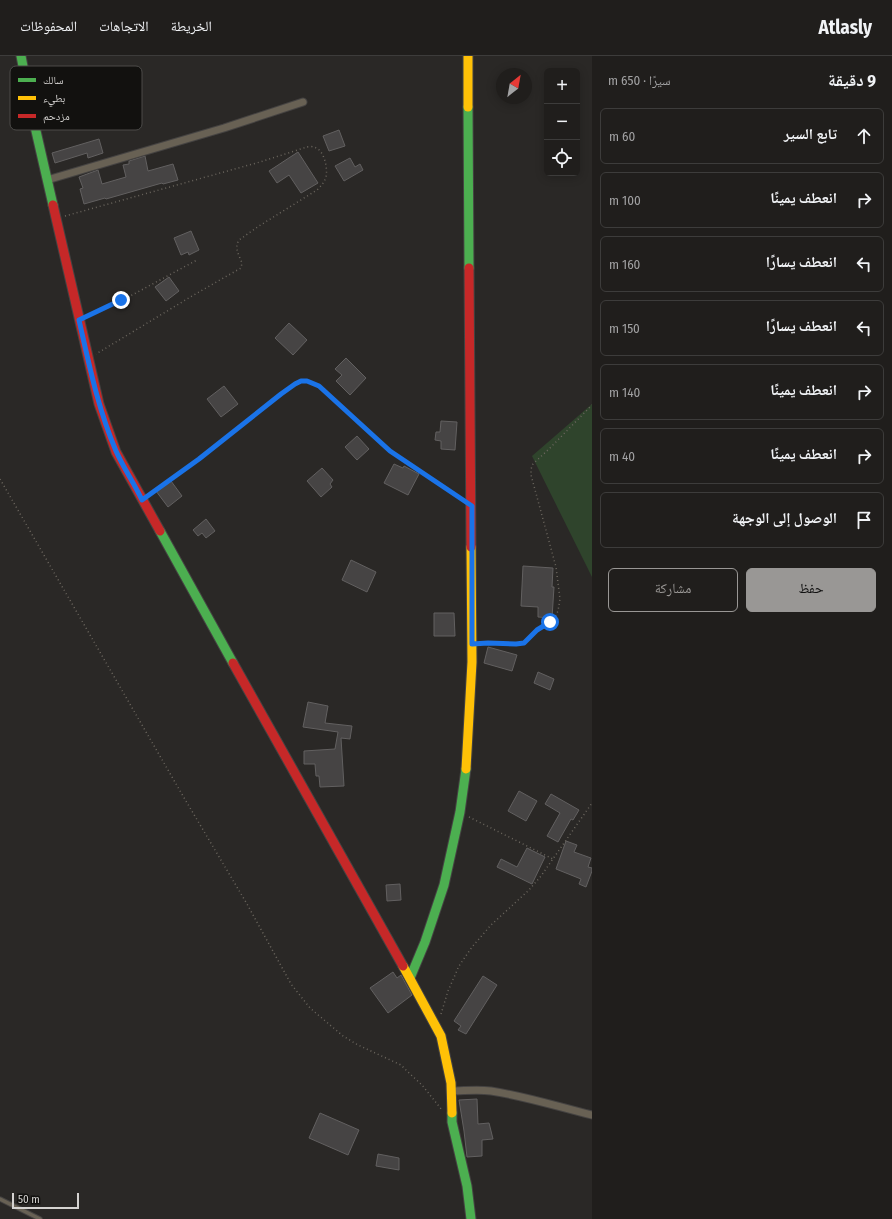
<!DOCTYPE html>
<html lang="ar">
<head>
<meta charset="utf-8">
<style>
  body { margin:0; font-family:"Fira Sans Condensed","Noto Naskh Arabic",sans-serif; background:#2d2b29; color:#f1f3f6; direction:rtl }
  .controls { position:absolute; right:12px; top:12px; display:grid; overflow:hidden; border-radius:6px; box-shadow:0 2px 10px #0003 }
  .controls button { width:36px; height:36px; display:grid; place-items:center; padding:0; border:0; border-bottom:1px solid #3d3c3b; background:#201e1c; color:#f1f3f6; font:20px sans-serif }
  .compass { position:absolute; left:496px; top:12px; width:36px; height:36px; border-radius:50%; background:#201e1c; box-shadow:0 2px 10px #0003; rotate:31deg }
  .scale { position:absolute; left:12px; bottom:10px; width:67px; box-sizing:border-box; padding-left:4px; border:2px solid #d5d3d1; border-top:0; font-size:11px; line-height:14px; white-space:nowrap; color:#d5d3d1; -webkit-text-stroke:3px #12110f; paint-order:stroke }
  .stop { position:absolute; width:12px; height:12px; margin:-9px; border:3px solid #1a73e8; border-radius:50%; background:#fff }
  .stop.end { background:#1a73e8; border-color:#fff; box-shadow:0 1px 4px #0008 }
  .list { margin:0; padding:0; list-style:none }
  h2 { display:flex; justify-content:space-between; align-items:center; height:52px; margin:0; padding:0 16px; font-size:17px }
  h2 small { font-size:13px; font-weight:400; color:#a2a2a3 }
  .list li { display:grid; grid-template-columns:26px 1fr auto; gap:12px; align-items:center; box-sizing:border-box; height:56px; margin:0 8px 8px; padding:0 8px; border:1px solid #3d3c3b; border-radius:6px }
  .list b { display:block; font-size:15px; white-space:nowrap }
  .list em { font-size:13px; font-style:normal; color:#a2a2a3 }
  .actions { display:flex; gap:8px; padding:12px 16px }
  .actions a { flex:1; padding:9px 0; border:1px solid #999795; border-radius:6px; text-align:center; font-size:14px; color:#999795 }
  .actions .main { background:#999795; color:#111 }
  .icon { flex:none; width:22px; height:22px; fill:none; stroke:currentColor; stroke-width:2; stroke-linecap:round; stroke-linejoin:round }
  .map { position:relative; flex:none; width:592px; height:1163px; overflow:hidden; direction:ltr }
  header { display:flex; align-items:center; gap:24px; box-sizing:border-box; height:56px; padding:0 20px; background:#201e1c; border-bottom:1px solid #3d3c3b }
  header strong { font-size:19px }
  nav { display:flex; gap:22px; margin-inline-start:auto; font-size:14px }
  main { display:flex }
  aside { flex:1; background:#201e1c }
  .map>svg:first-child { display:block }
  .green { fill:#2f442c }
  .building { fill:#464444; stroke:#626060 }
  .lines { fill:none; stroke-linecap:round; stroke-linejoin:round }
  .lane-casing { stroke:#454342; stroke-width:5.5 }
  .street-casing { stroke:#454342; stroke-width:9 }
  .fast-casing { stroke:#454342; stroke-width:11 }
  .slow-casing { stroke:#454342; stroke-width:11 }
  .jam-casing { stroke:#454342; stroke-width:11 }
  .path { stroke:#6b665e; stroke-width:1.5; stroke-dasharray:1 3; stroke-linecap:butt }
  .lane { stroke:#686154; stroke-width:3.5 }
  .street { stroke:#686154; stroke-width:7 }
  .fast { stroke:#4caf50; stroke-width:9 }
  .slow { stroke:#ffc107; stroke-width:9 }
  .jam { stroke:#c62828; stroke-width:9 }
  .route { stroke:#1a73e8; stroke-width:5 }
  .key { fill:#12110f; stroke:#4c4b49; stroke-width:1 }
  .key-label { font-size:11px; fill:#d5d3d1 }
</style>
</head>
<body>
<header>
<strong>Atlasly</strong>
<nav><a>الخريطة</a><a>الاتجاهات</a><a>المحفوظات</a></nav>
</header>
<main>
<aside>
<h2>9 دقيقة<small>سيرًا · 650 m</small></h2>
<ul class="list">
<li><svg class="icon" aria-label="ahead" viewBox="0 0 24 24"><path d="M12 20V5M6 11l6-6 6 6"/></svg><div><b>تابع السير</b></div><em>60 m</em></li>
<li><svg class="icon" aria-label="right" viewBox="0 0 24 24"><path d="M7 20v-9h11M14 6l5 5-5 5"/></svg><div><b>انعطف يمينًا</b></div><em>100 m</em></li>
<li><svg class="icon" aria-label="left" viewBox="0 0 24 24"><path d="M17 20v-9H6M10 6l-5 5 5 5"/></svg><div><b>انعطف يسارًا</b></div><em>160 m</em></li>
<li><svg class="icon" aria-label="left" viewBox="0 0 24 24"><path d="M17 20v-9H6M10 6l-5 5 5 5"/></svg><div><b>انعطف يسارًا</b></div><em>150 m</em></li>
<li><svg class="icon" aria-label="right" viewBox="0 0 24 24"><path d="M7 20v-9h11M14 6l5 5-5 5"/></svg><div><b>انعطف يمينًا</b></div><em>140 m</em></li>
<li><svg class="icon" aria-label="right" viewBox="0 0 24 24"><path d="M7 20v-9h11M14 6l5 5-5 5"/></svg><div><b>انعطف يمينًا</b></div><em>40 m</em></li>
<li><svg class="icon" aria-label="arrive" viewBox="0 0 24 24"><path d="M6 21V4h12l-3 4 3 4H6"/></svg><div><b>الوصول إلى الوجهة</b></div></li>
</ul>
<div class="actions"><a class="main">حفظ</a><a>مشاركة</a></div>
</aside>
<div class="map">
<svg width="592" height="1163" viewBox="0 0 592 1163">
  <rect width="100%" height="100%" fill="#2a2826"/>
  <polygon class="green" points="592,348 592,521 532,400"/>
  <g class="building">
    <polygon points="339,74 345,90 329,95 323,80"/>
    <polygon points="99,83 103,97 88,102 87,97 55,107 52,97"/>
    <polygon points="298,96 318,127 301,137 289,119 277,127 269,115"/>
    <polygon points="145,100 148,115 173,108 178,124 163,128 162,127 106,143 105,142 84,148 80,133 83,132 79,121 98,114 102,128 126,121 123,109 129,108 129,105"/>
    <polygon points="350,102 355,111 360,108 363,114 344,125 335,110"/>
    <polygon points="191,175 199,194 189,199 188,196 181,199 174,182"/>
    <polygon points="169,221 179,235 166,245 155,231"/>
    <polygon points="289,267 307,284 293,299 275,282"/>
    <polygon points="346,302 366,322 350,339 336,325 342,319 335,313"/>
    <polygon points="224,330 238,348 221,361 207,343"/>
    <polygon points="441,365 457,366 455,394 441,393 441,385 435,384 436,376 440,376"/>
    <polygon points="357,380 369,393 357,404 345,391"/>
    <polygon points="394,408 403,412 404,410 419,418 408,439 384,427"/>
    <polygon points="322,412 333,424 330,428 332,431 321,441 307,425"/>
    <polygon points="171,425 182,440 168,451 156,435"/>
    <polygon points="206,463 215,475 206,482 202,477 198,480 193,474"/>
    <polygon points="351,504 376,516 367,536 342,524"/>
    <polygon points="523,510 553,512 552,531 554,531 552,562 538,561 538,551 521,550"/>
    <polygon points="434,557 454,557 455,580 434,580"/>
    <polygon points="488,591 517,599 512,615 484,607"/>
    <polygon points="538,616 554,623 550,634 534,627"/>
    <polygon points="308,646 328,650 325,667 352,670 350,683 341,682 344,730 320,731 319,720 316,720 315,708 304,708 304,695 335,693 338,676 303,671"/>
    <polygon points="519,735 537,745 526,765 508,755"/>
    <polygon points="551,738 579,754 573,764 571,763 558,786 547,780 560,757 545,748"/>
    <polygon points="566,785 577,789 574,796 591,802 588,811 592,812 592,815 586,831 579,828 581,823 556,813"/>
    <polygon points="527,792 545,801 532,828 497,811 501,803 517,811"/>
    <polygon points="400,828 401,844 387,845 386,829"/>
    <polygon points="393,916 397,922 401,919 412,939 388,957 370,932"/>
    <polygon points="483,920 497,929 466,978 458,974 461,970 454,965"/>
    <polygon points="477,1043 478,1068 489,1067 493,1083 482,1084 482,1100 467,1101 464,1075 459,1044"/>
    <polygon points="320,1057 359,1074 348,1099 309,1082"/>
    <polygon points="378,1098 399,1102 399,1114 376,1110"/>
  </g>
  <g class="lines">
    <g class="lane-casing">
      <polyline id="lane" points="0,1143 40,1163"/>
    </g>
    <g class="street-casing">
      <g id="street">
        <polyline points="47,124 224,72 303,46"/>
        <path d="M451,1035C464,1035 477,1033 491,1035C525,1040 559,1051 592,1059"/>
      </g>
    </g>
    <g class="fast-casing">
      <g id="fast">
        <polyline points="21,0 33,62 53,149"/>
        <polyline points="468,51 469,212"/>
        <polyline points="160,475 233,607"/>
        <polyline points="410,922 425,886 444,829 460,756 466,713"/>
        <polyline points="452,1057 452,1066 467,1130 471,1163"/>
      </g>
    </g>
    <g class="slow-casing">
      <g id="slow">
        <polyline points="468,0 468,51"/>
        <polyline points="466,713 472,606 471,491"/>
        <polyline points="403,910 441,980 451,1027 452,1057"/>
      </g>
    </g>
    <g class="jam-casing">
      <g id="jam">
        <polyline points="53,149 99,348 116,396 160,475"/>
        <polyline points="469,212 471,491"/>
        <polyline points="233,607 403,910"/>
      </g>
    </g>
    <g class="path">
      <path d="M65,160L260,106L307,91C307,91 312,90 313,91C324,92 328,112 326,121C324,127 321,130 317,134L259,170L239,184C234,192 239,199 242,207L241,212L192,240L96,298"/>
      <polyline points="88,260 121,245 197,204"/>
      <polyline points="0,423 183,740 247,848 291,928 310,952 343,980 358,989 401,1009 408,1016 422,1029 442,1054"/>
      <polyline points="150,438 199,403 281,338 295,328 301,325 307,325 319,330 390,395 462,444"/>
      <polyline points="482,587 498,587 516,588 524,587 537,574 554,563 558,555 560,543 556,511 531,419 531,413 533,408 550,392 592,349"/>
      <polyline points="469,761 553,803"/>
      <polyline points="441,958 448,935 459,910 472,891 491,869 529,834 541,820 592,747"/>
    </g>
    <use href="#lane" class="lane"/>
    <use href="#street" class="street"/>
    <use href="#fast" class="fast"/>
    <use href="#slow" class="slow"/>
    <use href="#jam" class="jam"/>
  </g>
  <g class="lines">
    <path class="route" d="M121,244L79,264C89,308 98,353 116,395C123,411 134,427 142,444L199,403L281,338L295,328L301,325H307L319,330L390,395L472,450V588L488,587L516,588L524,587L537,574L550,566"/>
  </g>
  <rect x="10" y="10" width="132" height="64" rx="6" class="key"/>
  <rect x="18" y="22" width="18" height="4" fill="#4caf50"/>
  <rect x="18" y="40" width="18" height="4" fill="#ffc107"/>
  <rect x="18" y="58" width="18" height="4" fill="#c62828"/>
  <g class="key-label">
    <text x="43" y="28">سالك</text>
    <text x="43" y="46">بطيء</text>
    <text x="43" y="64">مزدحم</text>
  </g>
</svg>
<div class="controls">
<button>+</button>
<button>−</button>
<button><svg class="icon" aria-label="locate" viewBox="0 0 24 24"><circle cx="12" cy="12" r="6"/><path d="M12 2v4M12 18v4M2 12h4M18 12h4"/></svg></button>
</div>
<svg class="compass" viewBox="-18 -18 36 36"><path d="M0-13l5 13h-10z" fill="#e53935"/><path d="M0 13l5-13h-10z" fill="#a2a2a3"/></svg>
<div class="scale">50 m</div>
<div class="stop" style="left:550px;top:566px"></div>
<div class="stop end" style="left:121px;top:244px"></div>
</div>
</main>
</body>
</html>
